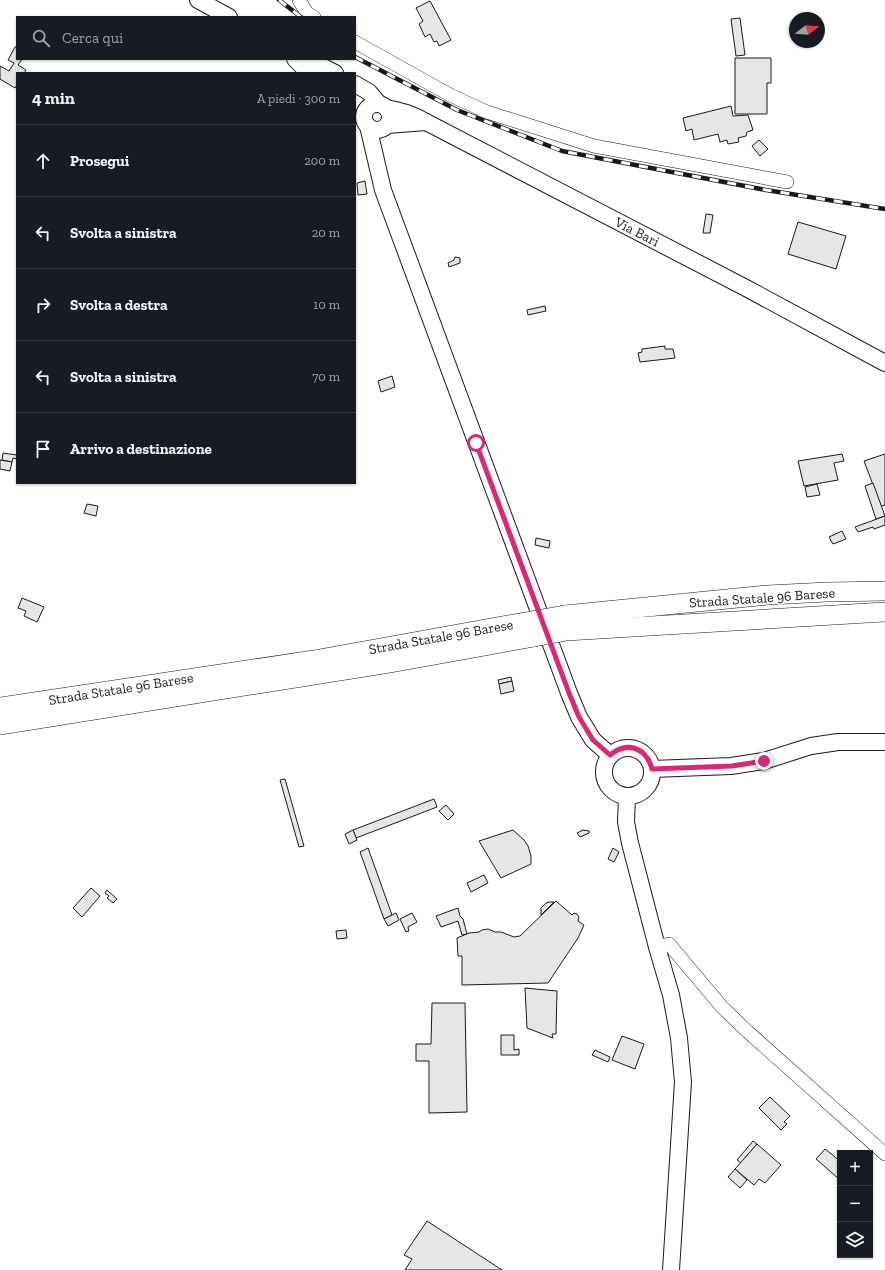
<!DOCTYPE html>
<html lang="it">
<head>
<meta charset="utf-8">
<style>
  body { margin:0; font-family:"Zilla Slab",serif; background:#242831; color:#f1f3f6 }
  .controls { position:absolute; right:12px; bottom:12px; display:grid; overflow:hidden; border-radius:0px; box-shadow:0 1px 3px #0004 }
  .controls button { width:36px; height:36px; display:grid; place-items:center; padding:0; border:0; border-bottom:1px solid #363941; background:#171b24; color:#f1f3f6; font:20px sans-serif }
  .compass { position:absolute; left:789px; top:12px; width:36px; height:36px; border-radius:50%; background:#171b24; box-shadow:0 1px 3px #0004; rotate:73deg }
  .stop { position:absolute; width:12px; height:12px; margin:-9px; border:3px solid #db2777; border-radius:50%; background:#fff }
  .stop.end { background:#db2777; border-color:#fff; box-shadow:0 1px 4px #0008 }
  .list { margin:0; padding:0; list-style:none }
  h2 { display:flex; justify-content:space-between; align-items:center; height:52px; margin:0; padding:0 16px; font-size:17px }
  h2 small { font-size:13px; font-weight:400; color:#9ea1a6 }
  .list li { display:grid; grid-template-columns:26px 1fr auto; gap:12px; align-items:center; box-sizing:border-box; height:72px; padding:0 16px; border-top:1px solid #363941 }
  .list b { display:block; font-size:15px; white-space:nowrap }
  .list em { font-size:13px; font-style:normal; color:#9ea1a6 }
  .icon { flex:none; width:22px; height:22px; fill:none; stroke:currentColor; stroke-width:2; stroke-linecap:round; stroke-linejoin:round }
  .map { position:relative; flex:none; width:885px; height:1270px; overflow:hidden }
  .search { position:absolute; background:#171b24; box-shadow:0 1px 3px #0004; left:16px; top:16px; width:340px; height:44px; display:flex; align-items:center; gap:10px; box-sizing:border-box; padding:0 14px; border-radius:0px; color:#9ea1a6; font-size:15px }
  .panel { position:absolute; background:#171b24; box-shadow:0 1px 3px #0004; left:16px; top:72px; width:340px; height:412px; border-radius:0px }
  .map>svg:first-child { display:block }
  .building { fill:#e6e6e6; stroke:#1a1a1a }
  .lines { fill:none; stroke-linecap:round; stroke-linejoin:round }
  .minor-casing { stroke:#1a1a1a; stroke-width:14 }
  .major-casing { stroke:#1a1a1a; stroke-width:18 }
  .highway-casing { stroke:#1a1a1a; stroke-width:20 }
  .minor { stroke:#fff; stroke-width:13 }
  .major { stroke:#fff; stroke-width:16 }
  .highway { stroke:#fff; stroke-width:19 }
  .rail-casing { stroke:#1a1a1a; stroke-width:4.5 }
  .rail { stroke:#fff; stroke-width:3; stroke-dasharray:9; stroke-linecap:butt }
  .highway-bridge-casing { stroke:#1a1a1a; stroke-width:20; stroke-linecap:butt }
  .highway-bridge { stroke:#fff; stroke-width:19 }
  .route { stroke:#db2777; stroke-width:5 }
  .labels { text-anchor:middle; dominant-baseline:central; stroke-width:3; stroke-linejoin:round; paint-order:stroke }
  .street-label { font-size:14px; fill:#1a1a1a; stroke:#fff }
</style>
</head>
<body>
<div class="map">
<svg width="885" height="1270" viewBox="0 0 885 1270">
  <rect width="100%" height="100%" fill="#fff"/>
  <g class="building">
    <polygon points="430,1 451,40 439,46 437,41 434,42 430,34 425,37 419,24 423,21 416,8"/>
    <polygon points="740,18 745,55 736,56 731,19"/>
    <polygon points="15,47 17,47 17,59 22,59 18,65 26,70 24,73 17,73 17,85 15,88 0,79 0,66 9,71 14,63 8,60"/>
    <polygon points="735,58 771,58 771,83 767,83 767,114 735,114"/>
    <polygon points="731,106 733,116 748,115 753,130 747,132 746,136 738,138 739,142 728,144 727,140 720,142 718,134 694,140 692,129 686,131 683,118"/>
    <polygon points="759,140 768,149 760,156 752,146"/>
    <polygon points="365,181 367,194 358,195 357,183"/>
    <polygon points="706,214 713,215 710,233 703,233"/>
    <polygon points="798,222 846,236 836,269 788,254"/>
    <polygon points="455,257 460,258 460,263 449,267 448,263 454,260"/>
    <polygon points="545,306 546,311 528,315 527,310"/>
    <polygon points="665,346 665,349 673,349 675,358 640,362 638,353 642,352 642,349"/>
    <polygon points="392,376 395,387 381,392 378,381"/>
    <polygon points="3,453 17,455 17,459 13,458 12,462 2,460"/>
    <polygon points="842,454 844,461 834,463 838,480 804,486 798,461"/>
    <polygon points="885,454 885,505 881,506 864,461"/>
    <polygon points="0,460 12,462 10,471 0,469"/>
    <polygon points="873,483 885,516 876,519 865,486"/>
    <polygon points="817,484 820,495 807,497 805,487"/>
    <polygon points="87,504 98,506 96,516 84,513"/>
    <polygon points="885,516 885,525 874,529 873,527 858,532 855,527"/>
    <polygon points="842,531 846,539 833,544 829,537"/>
    <polygon points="536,538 550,541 549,548 535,545"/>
    <polygon points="22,598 44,607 37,622 24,616 26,611 18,608"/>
    <polygon points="511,677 512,681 499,684 498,680"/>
    <polygon points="512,681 514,691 501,694 499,684"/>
    <polygon points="285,779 304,846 299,847 280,780"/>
    <polygon points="434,799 437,807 356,838 353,830"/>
    <polygon points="446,805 454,814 448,820 439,811"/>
    <polygon points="353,830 357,840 349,844 345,834"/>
    <polygon points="513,830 524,840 528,846 531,856 531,864 501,878 479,841"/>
    <polygon points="583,830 589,831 589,833 580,837 577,833"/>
    <polygon points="368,848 392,915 384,919 360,852"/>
    <polygon points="613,848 619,852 614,862 608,859"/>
    <polygon points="484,875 488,883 471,892 467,883"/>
    <polygon points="91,888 100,896 82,917 73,908"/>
    <polygon points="107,890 117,899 113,903 107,898 109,896 105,893"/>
    <polygon points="556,901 572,915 574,913 577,914 579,917 578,921 584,925 578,938 548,983 462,985 462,956 458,956 457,938 469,933 479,932 482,930 488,929 495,932 501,932 514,937 520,936"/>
    <polygon points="549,902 554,902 541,915 541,908 546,903"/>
    <polygon points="458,908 460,916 463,919 467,934 462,935 458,921 441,927 436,916"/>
    <polygon points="396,913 399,920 388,926 384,919"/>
    <polygon points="412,913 417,922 408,927 409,931 406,932 400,919"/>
    <polygon points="346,930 347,938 337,939 336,931"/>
    <polygon points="525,988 557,991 556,1034 552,1034 553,1038 527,1028"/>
    <polygon points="432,1003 465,1003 467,1112 429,1113 429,1061 416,1061 416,1044 431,1044"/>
    <polygon points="501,1035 514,1035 514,1050 519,1049 519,1055 501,1055"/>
    <polygon points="622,1036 644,1044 635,1069 612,1060"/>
    <polygon points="595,1050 610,1057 608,1062 592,1055"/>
    <polygon points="770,1097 790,1116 784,1122 787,1124 781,1130 759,1108"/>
    <polygon points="753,1141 757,1144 741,1163 737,1160"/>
    <polygon points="757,1144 781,1165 765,1183 759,1179 754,1185 735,1169"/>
    <polygon points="825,1149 840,1161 840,1177 839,1179 816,1159"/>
    <polygon points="735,1169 747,1180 740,1188 728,1177"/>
    <polygon points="427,1221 502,1270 405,1270 412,1259 404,1255"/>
  </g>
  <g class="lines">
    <g class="minor-casing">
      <g id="minor">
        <polyline points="299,0 307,13 314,17"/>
        <polyline points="355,42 450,95 487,112 594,146 787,182"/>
        <polyline points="657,947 669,944 722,1007 748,1032 885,1154"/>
      </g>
    </g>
    <g class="major-casing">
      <g id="major">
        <polyline points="198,0 229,17"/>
        <polyline points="295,59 309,73"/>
        <polyline points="308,59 335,73"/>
        <polyline points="355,84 369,92 379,104"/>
        <circle cx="377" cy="117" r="13"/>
        <path d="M386,108C402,111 412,114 426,122L746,288L885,363"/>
        <polyline points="387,125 426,122"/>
        <polyline points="368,126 383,190 569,693 579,717 593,740 610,755"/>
        <circle cx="628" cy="772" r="24"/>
        <polyline points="652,769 731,766 764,761 811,746 838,742 885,742"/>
        <polyline points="627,796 626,822 630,843 657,947 671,995 679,1038 683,1082 671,1270"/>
      </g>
    </g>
    <g class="highway-casing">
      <g id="highway">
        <polyline points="565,615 768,595 827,592 885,591"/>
        <polyline points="566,631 885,612"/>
        <polyline points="0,707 314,660 531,621"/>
        <polyline points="0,725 389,663 534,637"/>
      </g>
    </g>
    <use href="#minor" class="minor"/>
    <use href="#major" class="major"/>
    <use href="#highway" class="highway"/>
    <g class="rail-casing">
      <g id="rail">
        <polyline points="279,0 301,17"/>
        <polyline points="355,57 457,110 562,151 766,190 885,209"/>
      </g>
    </g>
    <use href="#rail" class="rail"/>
    <g class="highway-bridge-casing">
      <g id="highway-bridge">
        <polyline points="531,621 565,615"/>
        <polyline points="534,637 566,631"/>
      </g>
    </g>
    <use href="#highway-bridge" class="highway-bridge"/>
  </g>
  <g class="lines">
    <path class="route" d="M476,443L569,693L579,717L593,740L610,755C627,741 646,747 652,769L732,766L764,761"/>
  </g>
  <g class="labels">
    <g class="street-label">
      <text transform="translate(637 232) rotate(27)">Via Bari</text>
      <text transform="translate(762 598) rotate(-4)">Strada Statale 96 Barese</text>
      <text transform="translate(441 637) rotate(-10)">Strada Statale 96 Barese</text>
      <text transform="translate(121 689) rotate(-9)">Strada Statale 96 Barese</text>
    </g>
  </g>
</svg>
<div class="controls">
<button>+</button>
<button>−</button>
<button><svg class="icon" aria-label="layers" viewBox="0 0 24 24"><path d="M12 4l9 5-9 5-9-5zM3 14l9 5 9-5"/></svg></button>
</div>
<svg class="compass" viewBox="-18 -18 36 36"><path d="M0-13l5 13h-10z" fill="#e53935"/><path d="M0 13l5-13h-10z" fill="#9ea1a6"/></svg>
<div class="stop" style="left:476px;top:443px"></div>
<div class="stop end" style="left:764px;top:761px"></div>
<div class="search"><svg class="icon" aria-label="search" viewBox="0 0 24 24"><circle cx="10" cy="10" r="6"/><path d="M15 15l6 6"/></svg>Cerca qui</div>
<section class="panel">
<h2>4 min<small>A piedi · 300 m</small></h2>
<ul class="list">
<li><svg class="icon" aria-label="ahead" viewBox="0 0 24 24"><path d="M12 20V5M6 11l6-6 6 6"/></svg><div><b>Prosegui</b></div><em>200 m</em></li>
<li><svg class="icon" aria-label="left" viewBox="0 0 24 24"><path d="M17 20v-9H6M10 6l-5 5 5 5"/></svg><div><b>Svolta a sinistra</b></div><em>20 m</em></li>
<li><svg class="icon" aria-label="right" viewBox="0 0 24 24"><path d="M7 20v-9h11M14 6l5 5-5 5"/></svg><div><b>Svolta a destra</b></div><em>10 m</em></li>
<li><svg class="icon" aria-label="left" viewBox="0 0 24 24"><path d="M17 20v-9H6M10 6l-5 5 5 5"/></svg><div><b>Svolta a sinistra</b></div><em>70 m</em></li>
<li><svg class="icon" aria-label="arrive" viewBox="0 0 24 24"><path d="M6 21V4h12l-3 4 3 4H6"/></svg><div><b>Arrivo a destinazione</b></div></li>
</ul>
</section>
</div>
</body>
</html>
